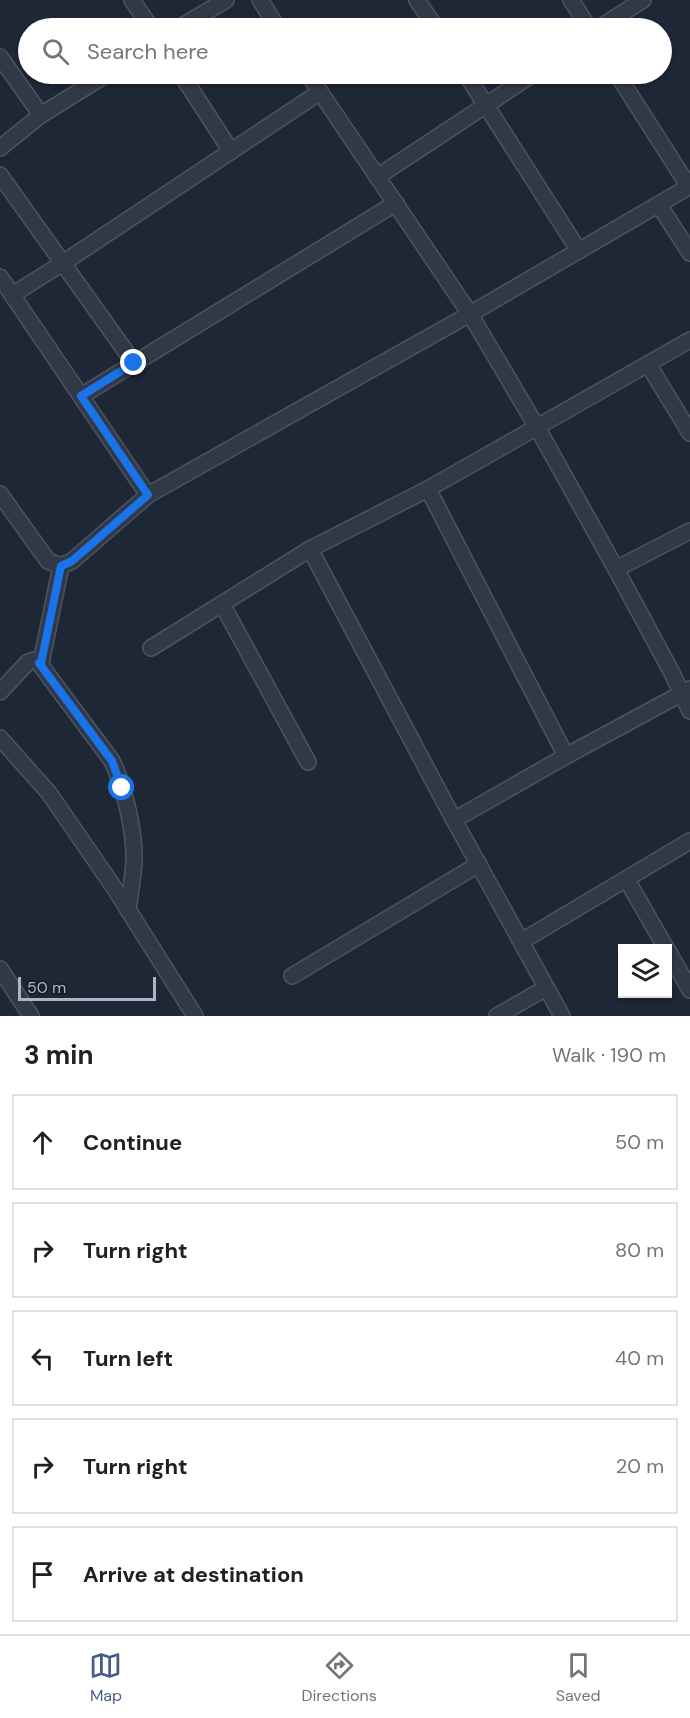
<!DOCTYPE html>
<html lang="en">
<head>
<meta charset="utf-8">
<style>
  body { margin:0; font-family:"DM Sans",sans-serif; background:#f6f6f6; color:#202124 }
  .controls { position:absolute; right:18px; bottom:18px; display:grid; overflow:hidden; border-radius:0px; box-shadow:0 2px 4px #0004 }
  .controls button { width:54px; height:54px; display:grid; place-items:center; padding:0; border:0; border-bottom:2px solid #e0e0e0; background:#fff; color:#202124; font:30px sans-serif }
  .scale { position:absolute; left:18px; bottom:15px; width:138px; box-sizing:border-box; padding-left:6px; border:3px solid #abb4c4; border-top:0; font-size:16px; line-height:21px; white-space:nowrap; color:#abb4c4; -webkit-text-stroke:4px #171f2b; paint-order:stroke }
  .stop { position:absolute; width:18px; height:18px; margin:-14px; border:4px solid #1a73e8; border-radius:50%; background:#fff }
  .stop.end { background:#1a73e8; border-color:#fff; box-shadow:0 2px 6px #0008 }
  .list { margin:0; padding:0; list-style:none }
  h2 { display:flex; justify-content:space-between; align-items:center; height:78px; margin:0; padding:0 24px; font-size:26px }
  h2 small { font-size:20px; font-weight:400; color:#757577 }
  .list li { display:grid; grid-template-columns:39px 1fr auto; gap:18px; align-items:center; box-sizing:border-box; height:96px; margin:0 12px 12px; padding:0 12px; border:2px solid #e0e0e0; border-radius:0px }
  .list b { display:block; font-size:22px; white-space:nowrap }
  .list em { font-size:20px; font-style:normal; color:#757577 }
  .icon { flex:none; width:33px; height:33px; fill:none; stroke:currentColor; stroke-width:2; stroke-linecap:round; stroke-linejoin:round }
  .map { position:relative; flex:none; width:690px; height:1016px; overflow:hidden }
  .search { position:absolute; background:#fff; box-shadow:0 2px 4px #0004; left:18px; right:18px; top:18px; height:66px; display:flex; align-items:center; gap:15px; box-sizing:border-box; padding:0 21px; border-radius:33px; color:#757577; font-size:22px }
  .sheet { height:618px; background:#fff }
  nav { display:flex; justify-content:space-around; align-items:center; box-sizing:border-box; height:84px; border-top:2px solid #e0e0e0; background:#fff; font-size:16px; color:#757577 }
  nav a { display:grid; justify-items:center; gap:3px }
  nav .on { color:#485d85 }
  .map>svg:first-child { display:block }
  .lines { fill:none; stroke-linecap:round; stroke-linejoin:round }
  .street-casing { stroke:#4c5462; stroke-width:18 }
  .street { stroke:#313947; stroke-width:15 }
  .route { stroke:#1a73e8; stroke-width:8 }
</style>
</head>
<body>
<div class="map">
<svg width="690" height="1016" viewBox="0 0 690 1016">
  <rect width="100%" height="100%" fill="#1e2736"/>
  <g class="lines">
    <g class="street-casing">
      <g id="street">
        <polyline points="132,0 151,28"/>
        <polyline points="260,0 278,28"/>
        <polyline points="417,0 436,28"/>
        <polyline points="571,0 589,28"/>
        <polyline points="179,28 226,0"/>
        <polyline points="599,28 643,0"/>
        <polyline points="0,57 41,115"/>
        <polyline points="181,74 231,151"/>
        <polyline points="308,74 470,314 538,429 616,569 672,673 690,711"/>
        <polyline points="466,74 579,251"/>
        <polyline points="617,74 689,187"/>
        <polyline points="0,148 41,115 107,74"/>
        <polyline points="0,175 134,363"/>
        <polyline points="377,177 533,74"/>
        <polyline points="659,205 690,253"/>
        <polyline points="0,277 148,495 72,561 61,566 48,561 0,494"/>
        <polyline points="12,295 63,263 320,92"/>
        <polyline points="690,340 428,489 310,549 454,820 566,756 690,689"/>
        <polyline points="648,364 690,433"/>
        <polyline points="81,396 396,203"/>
        <polyline points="428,489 566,756"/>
        <polyline points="148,495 470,314 690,186"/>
        <polyline points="616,569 690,531"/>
        <polyline points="222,604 308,762"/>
        <polyline points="151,648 310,549"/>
        <polyline points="39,663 41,663 61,566"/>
        <path d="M0,692L28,662L34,660L39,663L112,761C125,788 135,833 134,862C133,878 130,894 128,910"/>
        <polyline points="0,738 49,793 115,889 195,1016"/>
        <polyline points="454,820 562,1016"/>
        <polyline points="627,880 666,948"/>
        <polyline points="522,941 690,841"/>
        <polyline points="668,951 690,990"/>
        <polyline points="0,969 31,1016"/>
        <polyline points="292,976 479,864"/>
        <polyline points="497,1016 546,988"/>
      </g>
    </g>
    <use href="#street" class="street"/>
  </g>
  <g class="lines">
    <polyline class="route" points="122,788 112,761 39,663 41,663 61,566 72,561 148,495 81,396 134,363"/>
  </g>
</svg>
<div class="controls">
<button><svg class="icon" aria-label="layers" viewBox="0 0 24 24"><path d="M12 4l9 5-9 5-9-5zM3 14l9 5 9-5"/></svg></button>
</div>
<div class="scale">50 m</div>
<div class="stop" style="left:122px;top:788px"></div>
<div class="stop end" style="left:134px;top:363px"></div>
<div class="search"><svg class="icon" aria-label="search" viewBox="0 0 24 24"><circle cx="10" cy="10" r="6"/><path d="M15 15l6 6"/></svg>Search here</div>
</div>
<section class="sheet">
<h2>3 min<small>Walk · 190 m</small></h2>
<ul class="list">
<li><svg class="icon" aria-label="ahead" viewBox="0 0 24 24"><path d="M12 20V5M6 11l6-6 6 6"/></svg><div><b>Continue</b></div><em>50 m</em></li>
<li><svg class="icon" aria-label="right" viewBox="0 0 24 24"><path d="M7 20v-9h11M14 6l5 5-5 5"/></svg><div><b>Turn right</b></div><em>80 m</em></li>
<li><svg class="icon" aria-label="left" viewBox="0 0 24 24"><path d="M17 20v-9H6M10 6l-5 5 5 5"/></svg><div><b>Turn left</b></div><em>40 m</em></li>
<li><svg class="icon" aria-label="right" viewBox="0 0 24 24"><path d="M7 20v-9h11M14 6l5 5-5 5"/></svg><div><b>Turn right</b></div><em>20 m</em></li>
<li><svg class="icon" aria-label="arrive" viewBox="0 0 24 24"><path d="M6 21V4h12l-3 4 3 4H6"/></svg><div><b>Arrive at destination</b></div></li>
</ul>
</section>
<nav>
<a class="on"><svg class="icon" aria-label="map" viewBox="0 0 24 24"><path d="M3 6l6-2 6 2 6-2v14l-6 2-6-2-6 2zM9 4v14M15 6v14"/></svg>Map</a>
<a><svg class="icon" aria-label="directions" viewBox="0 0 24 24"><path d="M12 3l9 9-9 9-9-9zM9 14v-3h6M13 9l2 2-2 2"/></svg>Directions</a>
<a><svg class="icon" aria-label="saved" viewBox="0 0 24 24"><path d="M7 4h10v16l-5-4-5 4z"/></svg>Saved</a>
</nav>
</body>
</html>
